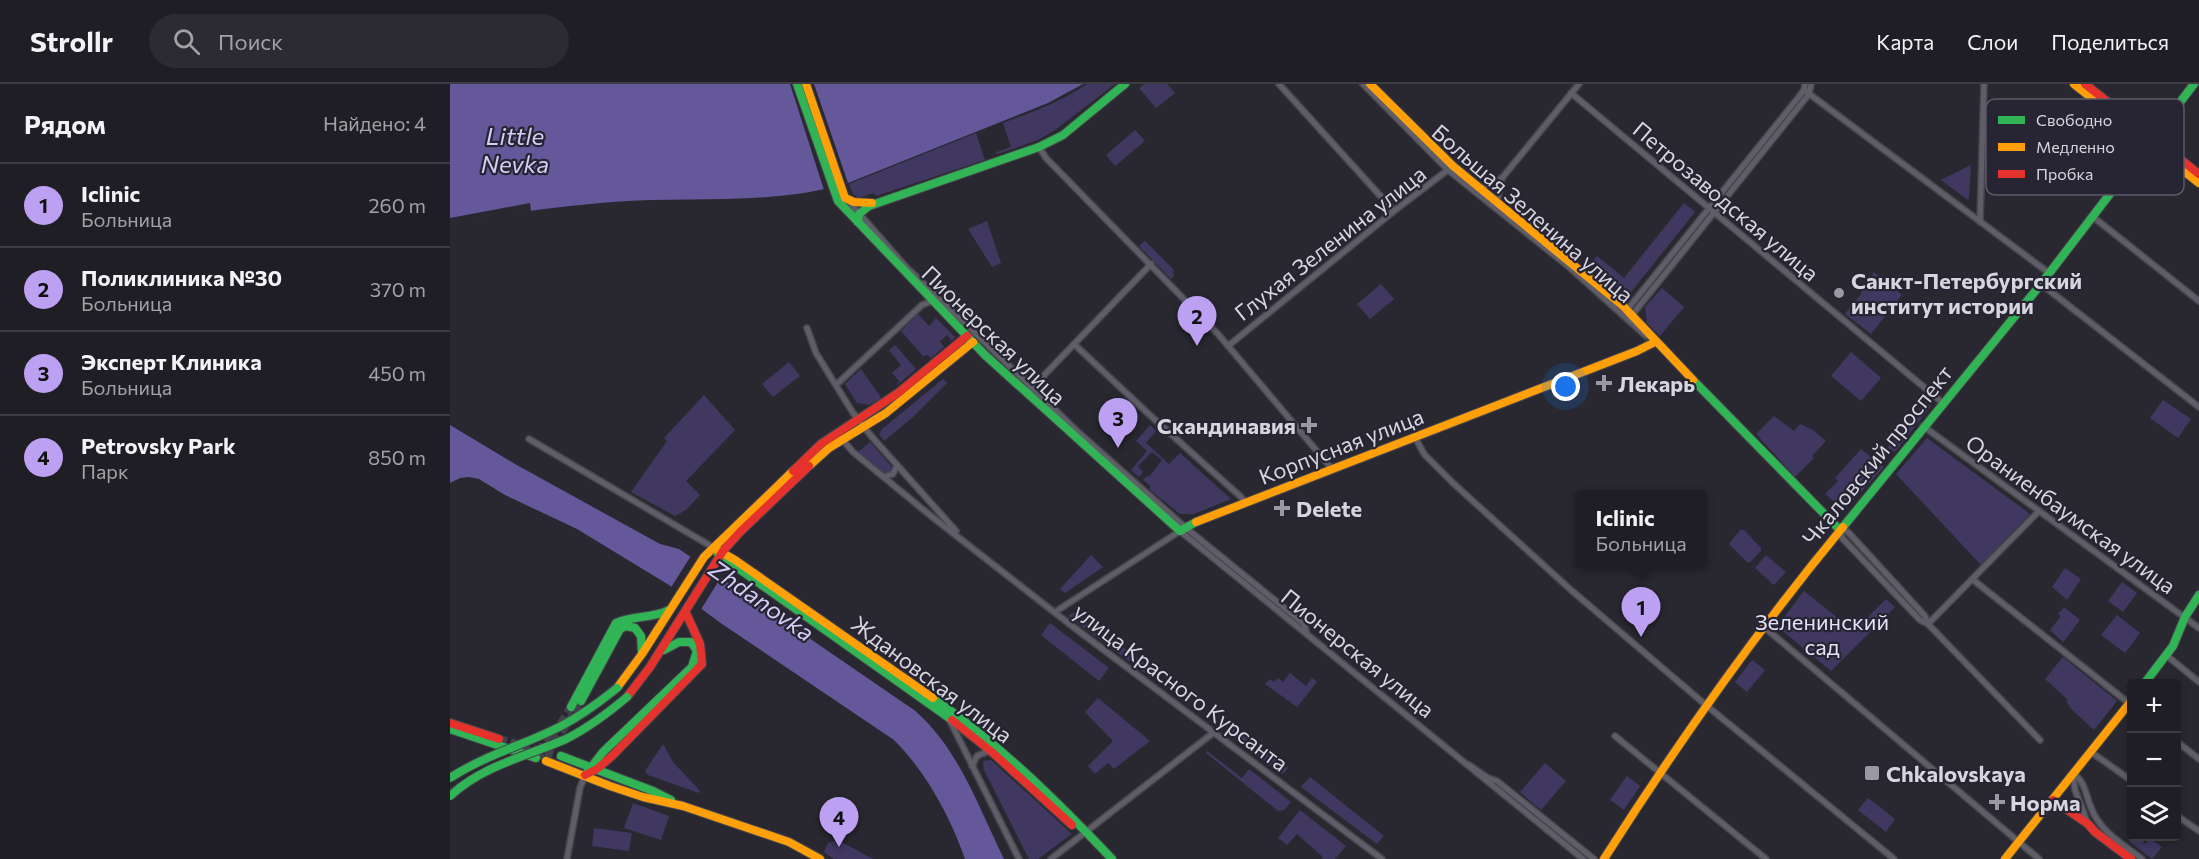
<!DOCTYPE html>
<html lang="ru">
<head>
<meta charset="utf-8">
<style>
  body { margin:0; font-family:Commissioner,sans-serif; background:#2c2b31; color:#f1f3f6 }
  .controls { position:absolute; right:18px; bottom:18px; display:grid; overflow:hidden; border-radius:6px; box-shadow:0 3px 9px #0003 }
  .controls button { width:54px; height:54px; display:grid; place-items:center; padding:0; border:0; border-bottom:2px solid #3c3c41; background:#1f1e24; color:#f1f3f6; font:30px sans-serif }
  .you { position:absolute; left:1116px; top:303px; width:21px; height:21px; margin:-15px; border:4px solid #fff; border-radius:50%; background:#1a73e8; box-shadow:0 0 0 9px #1a73e833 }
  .badge { display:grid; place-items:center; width:39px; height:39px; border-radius:50%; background:#bca0f2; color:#111; font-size:20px; font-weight:700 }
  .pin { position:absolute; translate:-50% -50px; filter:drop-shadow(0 2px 3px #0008) }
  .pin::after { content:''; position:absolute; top:32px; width:21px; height:18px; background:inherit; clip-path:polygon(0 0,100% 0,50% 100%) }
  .popup { position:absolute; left:1125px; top:406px; width:132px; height:78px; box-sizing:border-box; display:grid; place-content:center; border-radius:6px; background:#1f1e24; filter:drop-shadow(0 2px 4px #0005); font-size:20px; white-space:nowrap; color:#a1a2a6 }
  .popup b { font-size:22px; color:#f1f3f6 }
  .popup::after { content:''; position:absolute; left:50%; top:100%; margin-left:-12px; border:12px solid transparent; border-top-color:#1f1e24 }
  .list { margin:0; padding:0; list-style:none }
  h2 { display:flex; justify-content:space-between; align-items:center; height:78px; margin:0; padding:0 24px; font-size:26px }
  h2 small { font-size:20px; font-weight:400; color:#a1a2a6 }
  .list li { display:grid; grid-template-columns:39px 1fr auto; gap:18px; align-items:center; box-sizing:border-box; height:84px; padding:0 24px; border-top:2px solid #3c3c41 }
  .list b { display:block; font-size:22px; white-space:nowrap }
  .list p { margin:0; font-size:20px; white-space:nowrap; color:#a1a2a6 }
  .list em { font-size:20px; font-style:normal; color:#a1a2a6 }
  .icon { flex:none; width:33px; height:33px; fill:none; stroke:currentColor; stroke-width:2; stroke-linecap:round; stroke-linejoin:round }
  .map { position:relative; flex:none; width:1749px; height:775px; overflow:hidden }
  header { display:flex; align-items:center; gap:36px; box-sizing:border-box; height:84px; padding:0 30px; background:#1f1e24; border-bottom:2px solid #3c3c41 }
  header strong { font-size:28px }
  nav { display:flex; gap:33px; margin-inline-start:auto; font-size:21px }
  .search { width:420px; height:54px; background:#2c2b31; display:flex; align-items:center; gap:15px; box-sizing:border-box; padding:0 21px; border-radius:33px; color:#a1a2a6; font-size:22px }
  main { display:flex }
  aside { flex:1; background:#1f1e24 }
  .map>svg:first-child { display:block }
  .green { fill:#403861 }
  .water { fill:#65589a }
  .pier { fill:#292830 }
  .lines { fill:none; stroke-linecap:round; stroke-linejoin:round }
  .secondary-tunnel { stroke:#43424a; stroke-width:8; stroke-dasharray:8 4; stroke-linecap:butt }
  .street-casing { stroke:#46454b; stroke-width:8 }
  .fast-casing { stroke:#46454b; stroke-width:10 }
  .slow-casing { stroke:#46454b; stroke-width:10 }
  .jam-casing { stroke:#46454b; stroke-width:10 }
  .street { stroke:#5f5e68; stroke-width:5 }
  .fast { stroke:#30b455; stroke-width:8 }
  .slow { stroke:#ff9f0a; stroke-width:8 }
  .jam { stroke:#e5322d; stroke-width:8 }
  .fast-bridge-casing { stroke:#46454b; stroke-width:10; stroke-linecap:butt }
  .fast-bridge { stroke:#30b455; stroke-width:8 }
  .poi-dot { fill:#9a99a2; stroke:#272533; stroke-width:2 }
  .labels { text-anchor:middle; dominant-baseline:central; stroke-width:4.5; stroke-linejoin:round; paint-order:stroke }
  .street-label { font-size:22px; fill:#d7d6df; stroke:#272533 }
  .poi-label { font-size:22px; font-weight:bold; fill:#d7d6df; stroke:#272533; text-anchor:start }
  .park-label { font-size:22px; fill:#e3e1f5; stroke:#272533 }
  .water-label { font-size:24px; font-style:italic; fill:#d3cef6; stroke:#272533 }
  .key { fill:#272533; stroke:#5c5a67; stroke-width:1.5 }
  .key-label { font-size:16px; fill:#d7d6df }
</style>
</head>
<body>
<header>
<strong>Strollr</strong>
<div class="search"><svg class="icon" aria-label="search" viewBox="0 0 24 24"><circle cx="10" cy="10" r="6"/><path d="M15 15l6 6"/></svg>Поиск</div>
<nav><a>Карта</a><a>Слои</a><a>Поделиться</a></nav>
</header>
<main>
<aside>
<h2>Рядом<small>Найдено: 4</small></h2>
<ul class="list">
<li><span class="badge">1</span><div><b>Iclinic</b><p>Больница</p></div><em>260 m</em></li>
<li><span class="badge">2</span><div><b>Поликлиника №30</b><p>Больница</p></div><em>370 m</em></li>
<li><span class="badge">3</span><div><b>Эксперт Клиника</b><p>Больница</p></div><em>450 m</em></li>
<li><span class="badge">4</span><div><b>Petrovsky Park</b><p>Парк</p></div><em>850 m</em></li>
</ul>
</aside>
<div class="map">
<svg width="1749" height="775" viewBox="0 0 1749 775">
  <rect width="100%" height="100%" fill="#292830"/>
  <g class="green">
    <path d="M637,0H665L605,46L588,56L548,70L544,69L561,63L553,39C582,28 611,18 637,0Z"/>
    <polygon points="695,0 717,0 725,9 706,24 689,4"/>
    <polygon points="1640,20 1687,58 1660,92 1611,57"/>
    <polygon points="1544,37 1559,38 1560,64 1543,64"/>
    <polygon points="685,46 695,57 665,82 656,71"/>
    <polygon points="526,49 535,76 426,112 424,109 408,114 403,110 399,100"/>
    <polygon points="1521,81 1519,114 1518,116 1491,96"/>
    <polygon points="1234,119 1245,128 1177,213 1139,182 1147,172 1174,194"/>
    <polygon points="537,137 551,179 542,183 518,145"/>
    <polygon points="695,157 723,185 724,192 721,195 689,162"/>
    <polygon points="1424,188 1452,211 1421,250 1395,230 1411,210 1411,205"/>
    <polygon points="931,200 944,215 920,235 907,220"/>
    <polygon points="1212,204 1234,223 1210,252 1197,239 1195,223"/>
    <polygon points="468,230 479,242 486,234 505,253 502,257 497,251 490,257 494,263 481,274 477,271 473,272 451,247"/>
    <polygon points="445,261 466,285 446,302 449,297 442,289 451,281 439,266"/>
    <polygon points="1401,268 1431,294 1411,317 1381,292"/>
    <polygon points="339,278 350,292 323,313 312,300"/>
    <polygon points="411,285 432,315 418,321 407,319 395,300"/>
    <polygon points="493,295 497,299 463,333 434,357 429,350 432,345"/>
    <polygon points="254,311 285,346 236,397 250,411 236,426 225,432 181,408 217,357 214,354"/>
    <polygon points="1713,316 1741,335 1728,354 1700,334"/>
    <polygon points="1475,318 1481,322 1445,368 1441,365 1434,372 1434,368"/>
    <polygon points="1324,332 1344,347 1350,340 1363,346 1376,357 1362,372 1364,374 1345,393 1306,350"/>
    <polygon points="700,341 706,347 696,359 719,380 730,369 781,415 744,430 730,430 700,406 700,402 693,396 697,392 699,393 712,376 702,368 688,382 693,388 689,393 681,386 697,367 686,357"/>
    <polygon points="1477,354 1580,430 1531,481 1446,390"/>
    <polygon points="420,358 441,382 441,385 438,389 434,389 408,368"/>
    <polygon points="1411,365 1434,383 1397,423 1392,424 1375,410 1388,397 1385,394"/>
    <polygon points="1290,446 1294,446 1311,464 1311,467 1300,478 1297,478 1279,460"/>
    <polygon points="641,471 653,483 615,509 610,505"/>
    <polygon points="1316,471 1336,488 1324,501 1305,484"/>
    <polygon points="1615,484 1631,495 1617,516 1602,503"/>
    <polygon points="1672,498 1687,509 1673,528 1658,517"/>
    <polygon points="1354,507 1404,547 1436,515 1445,523 1381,587 1329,544 1329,540"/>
    <polygon points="1614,523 1630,536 1613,558 1600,546 1611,532 1608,530"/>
    <polygon points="624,528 704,586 699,592 618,532"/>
    <polygon points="1667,531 1690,549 1675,569 1651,551"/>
    <polygon points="600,539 659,584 649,597 591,551"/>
    <polygon points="1613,573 1667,617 1644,646 1619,623 1620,622 1616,618 1618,616 1595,595"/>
    <polygon points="1302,576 1315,586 1297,608 1285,598"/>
    <polygon points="840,589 856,602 862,594 867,598 847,623 815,600 820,595 824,598 828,594 833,598"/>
    <polygon points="648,614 700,657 664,685 658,679 645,690 638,682 663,657 635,628"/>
    <polygon points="784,644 838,684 833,690 780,651"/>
    <polygon points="213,660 223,678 250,707 249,709 198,691 195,687"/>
    <polygon points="757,667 792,694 799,685 841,718 834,726 828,727 756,669"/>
    <polygon points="541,676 622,750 588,775 579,775 534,686 533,677"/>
    <polygon points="1095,679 1116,697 1091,726 1070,708"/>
    <polygon points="1177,692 1190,702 1174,726 1160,716"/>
    <polygon points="860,693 934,752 927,760 851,703"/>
    <polygon points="1418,714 1445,735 1436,748 1408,726"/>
    <polygon points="183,719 219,732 211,756 174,744"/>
    <polygon points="850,726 896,762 885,775 872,775 873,773 847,750 837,761 828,754"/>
    <polygon points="144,744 182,749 179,767 142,762"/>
    <polygon points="1683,753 1698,753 1693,758 1696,760 1699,754 1712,763 1702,775 1679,757"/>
    <polygon points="388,756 423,775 384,775 374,768 378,759"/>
  </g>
  <g class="water">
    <path d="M0,0H633L598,19L398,99C322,122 241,112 163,118C112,122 50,130 0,141Z"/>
    <path d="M0,341L65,380L210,460L229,465L464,626C508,663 529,724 554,775H515C500,732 476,688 444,656L272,540L219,501L127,445L55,411L29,395L19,393L10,394L0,399Z"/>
  </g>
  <g class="pier">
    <polygon points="340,0 364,0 398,99 374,106"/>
    <polygon points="80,119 81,127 21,137 21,140 0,141 0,134"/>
    <polygon points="242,470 273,490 250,527 220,505"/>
  </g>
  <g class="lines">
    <g class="secondary-tunnel">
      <polyline points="49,655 111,672"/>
      <polyline points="88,667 113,636 121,623"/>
      <path d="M86,674C106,659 119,638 131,617"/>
    </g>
    <g class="street-casing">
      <g id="street">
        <polyline points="829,0 944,127"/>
        <polyline points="913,0 998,86 1119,183 1196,252"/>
        <polyline points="1354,6 1599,189"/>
        <polyline points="1121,9 1493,319"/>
        <polyline points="589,63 596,74 768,250 882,385"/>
        <polyline points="1031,104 1052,94 1129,0"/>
        <polyline points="1047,117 1052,94"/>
        <polyline points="399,118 456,183 627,347 736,444 854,540 857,550"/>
        <polyline points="1642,132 1749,217"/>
        <polyline points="1530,138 1534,0"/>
        <polyline points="1591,200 1749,323"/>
        <polyline points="1177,226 1348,14 1354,6 1355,0"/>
        <polyline points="1182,231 1359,10 1361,0"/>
        <polyline points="357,244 366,269 403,329 422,353 506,447"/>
        <polyline points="624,260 703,334 791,413 795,418"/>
        <polyline points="778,262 944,127 999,85"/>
        <polyline points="386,301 472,221 482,217"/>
        <polyline points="579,307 701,180"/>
        <polyline points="1473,342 1749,544"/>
        <polyline points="965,353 974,370 1003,399 1121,506 1257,622 1444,775"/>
        <polyline points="391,354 403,368 481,432 622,542 932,775"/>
        <polyline points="79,355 264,464"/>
        <polyline points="434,393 443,390 447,381"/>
        <polyline points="1389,445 1398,448 1475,532 1478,540"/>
        <polyline points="1389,446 1392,454 1470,536 1478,540 1590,656"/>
        <polyline points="1522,495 1680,620"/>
        <polyline points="605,528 730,447 1133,775"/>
        <polyline points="1478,540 1589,427"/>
        <polyline points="1314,543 1589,775"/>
        <polyline points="1716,571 1749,598"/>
        <polyline points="500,637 569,775"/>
        <polyline points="1165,652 1316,775"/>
        <polyline points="1726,657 1749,675"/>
        <polyline points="1641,668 1682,697"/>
        <polyline points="1019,681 1038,694 1047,697 1144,775"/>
        <polyline points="522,682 527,672 536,668 542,668"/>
        <path d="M1623,690C1636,697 1636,714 1642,726C1651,748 1674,761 1692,775"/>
        <polyline points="1623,690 1625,706 1638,740"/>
        <polyline points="1726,731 1749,747"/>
        <polyline points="117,775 130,704 135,691"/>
        <polyline points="601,775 763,649"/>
      </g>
    </g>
    <g class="fast-casing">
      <g id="fast">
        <polyline points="347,0 388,117 535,271 730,447 746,438"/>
        <polyline points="408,138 409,130 419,122 589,63 613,51 675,0"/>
        <polyline points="1243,296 1389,445"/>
        <polyline points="1393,443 1591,200 1744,0"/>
        <polyline points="268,470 502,636"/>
        <polyline points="1694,600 1723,562 1735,533 1749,511"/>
        <path d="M483,614C549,660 607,717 662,775"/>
        <polyline points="131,617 170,545 176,542 185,544 191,552 192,569"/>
        <path d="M121,623L166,539C183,531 202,535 219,526"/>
        <polyline points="0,645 86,674"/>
        <polyline points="111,672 203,707 221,716"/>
        <polyline points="136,690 153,668 242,583 247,567 241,558 229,558 214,566"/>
      </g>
    </g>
    <g class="slow-casing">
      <g id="slow">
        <polyline points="356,0 395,114 404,118 422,119"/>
        <polyline points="920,0 1003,82 1173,222 1243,296"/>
        <polyline points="1624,0 1749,99"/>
        <polyline points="359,382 379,364 436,329 523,258"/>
        <polyline points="746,438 1187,267 1205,258"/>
        <polyline points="264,464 285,476 483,614"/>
        <polyline points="167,604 192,570 254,473 343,387"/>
        <polyline points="96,677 160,702 193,713 233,722 339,758 370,775"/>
        <path d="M1154,775C1227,660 1306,548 1393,443"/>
        <polyline points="1555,775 1682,616"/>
      </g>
    </g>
    <g class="jam-casing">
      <g id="jam">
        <polyline points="1635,0 1749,90"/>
        <polyline points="343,387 371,360 448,309 517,252"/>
        <polyline points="177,613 200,583 273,467 290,448 359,382"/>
        <polyline points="502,636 542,668 622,741"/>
        <polyline points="0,639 49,655"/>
        <polyline points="135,691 147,685 162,672 252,580 250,560 236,529"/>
        <polyline points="1603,716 1638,740 1645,748 1681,775"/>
      </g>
    </g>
    <use href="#street" class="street"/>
    <use href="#fast" class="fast"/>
    <use href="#slow" class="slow"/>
    <use href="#jam" class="jam"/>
    <g class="fast-bridge-casing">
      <g id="fast-bridge">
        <path d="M0,694C32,673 67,663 101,647C125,636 146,621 167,604"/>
        <path d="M0,712C34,681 75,673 116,655C138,644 158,629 177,613"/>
      </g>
    </g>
    <use href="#fast-bridge" class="fast-bridge"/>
  </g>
  <g class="poi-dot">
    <circle cx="1389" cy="209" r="6"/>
    <path d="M1151 290h6v6h6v6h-6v6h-6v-6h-6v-6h6z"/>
    <path d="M856 332h6v6h6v6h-6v6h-6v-6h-6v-6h6z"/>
    <path d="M829 415h6v6h6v6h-6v6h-6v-6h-6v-6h6z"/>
    <rect x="1414" y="681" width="16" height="16" rx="3"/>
    <path d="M1544 709h6v6h6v6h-6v6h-6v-6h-6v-6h6z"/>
  </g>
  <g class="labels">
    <g class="street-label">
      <text transform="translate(1276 117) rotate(40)">Петрозаводская улица</text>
      <text transform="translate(1083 129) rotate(41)">Большая Зеленина улица</text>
      <text transform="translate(880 159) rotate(-38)">Глухая Зеленина улица</text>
      <text transform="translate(544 251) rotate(44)">Пионерская улица</text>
      <text transform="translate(891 362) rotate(-21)">Корпусная улица</text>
      <text transform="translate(1427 371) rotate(-51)">Чкаловский проспект</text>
      <text transform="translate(1621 430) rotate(36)">Ораниенбаумская улица</text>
      <text transform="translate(908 569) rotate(39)">Пионерская улица</text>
      <text transform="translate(482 595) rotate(37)">Ждановская улица</text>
      <text transform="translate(731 603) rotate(37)">улица Красного Курсанта</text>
    </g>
    <g class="poi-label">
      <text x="1401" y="196">Санкт-Петербургский<tspan x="1401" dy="25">институт истории</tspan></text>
      <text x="1168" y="299">Лекарь</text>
      <text x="846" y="341" text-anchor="end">Скандинавия</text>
      <text x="846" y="424">Delete</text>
      <text x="1436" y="689">Chkalovskaya</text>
      <text x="1560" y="718">Норма</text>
    </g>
    <g class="park-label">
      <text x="1372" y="537">Зеленинский<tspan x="1372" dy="25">сад</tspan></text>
    </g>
    <g class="water-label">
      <text x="65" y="51">Little<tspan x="65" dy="28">Nevka</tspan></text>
      <text transform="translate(312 516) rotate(35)">Zhdanovka</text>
    </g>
  </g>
  <rect x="1536" y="15" width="198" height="96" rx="9" class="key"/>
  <rect x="1548" y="32" width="27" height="8" fill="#30b455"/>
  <rect x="1548" y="59" width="27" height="8" fill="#ff9f0a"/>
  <rect x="1548" y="86" width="27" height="8" fill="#e5322d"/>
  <g class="key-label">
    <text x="1586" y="42">Свободно</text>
    <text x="1586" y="69">Медленно</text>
    <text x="1586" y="96">Пробка</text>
  </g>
</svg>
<div class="controls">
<button>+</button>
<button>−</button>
<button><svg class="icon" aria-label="layers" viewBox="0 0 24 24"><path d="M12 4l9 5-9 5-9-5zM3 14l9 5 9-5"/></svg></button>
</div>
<div class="you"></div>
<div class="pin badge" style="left:1191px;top:553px">1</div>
<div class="popup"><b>Iclinic</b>Больница</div>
<div class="pin badge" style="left:747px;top:262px">2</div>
<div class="pin badge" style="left:668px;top:364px">3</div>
<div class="pin badge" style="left:389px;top:763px">4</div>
</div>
</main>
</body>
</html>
